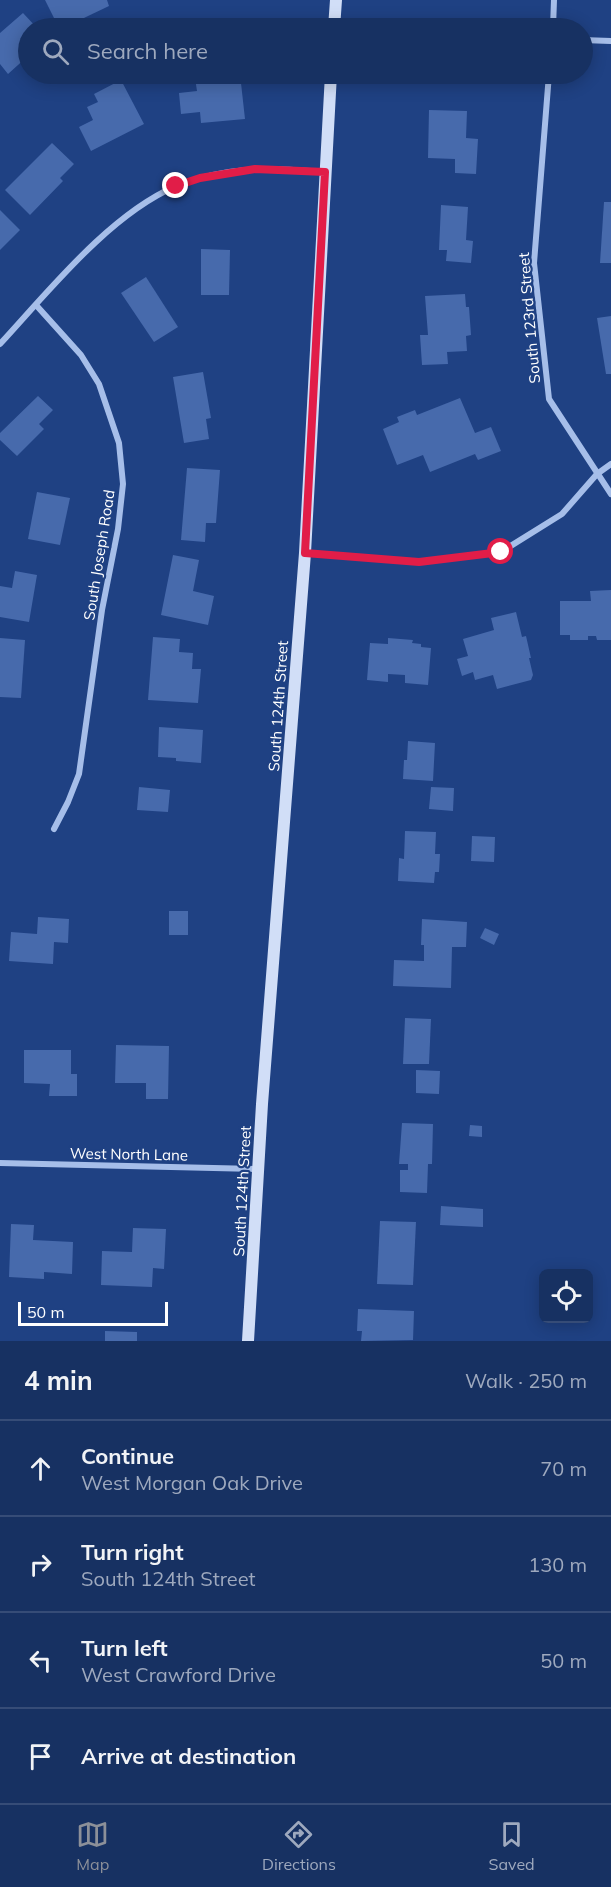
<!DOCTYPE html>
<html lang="en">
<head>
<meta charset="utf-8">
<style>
  body { margin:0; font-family:Mulish,sans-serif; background:#243d6b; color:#f1f3f6 }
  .controls { position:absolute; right:18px; bottom:18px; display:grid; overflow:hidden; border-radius:9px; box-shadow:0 3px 15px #0003 }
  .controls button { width:54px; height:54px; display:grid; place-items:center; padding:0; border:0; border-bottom:2px solid #364c77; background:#173162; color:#f1f3f6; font:30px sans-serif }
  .scale { position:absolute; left:18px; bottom:15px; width:150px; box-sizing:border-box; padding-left:6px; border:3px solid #fff; border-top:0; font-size:16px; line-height:21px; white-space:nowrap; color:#fff; -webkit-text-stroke:4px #1f4183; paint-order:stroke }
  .stop { position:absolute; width:18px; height:18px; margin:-14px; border:4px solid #e11d48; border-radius:50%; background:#fff }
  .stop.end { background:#e11d48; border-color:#fff; box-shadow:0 2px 6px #0008 }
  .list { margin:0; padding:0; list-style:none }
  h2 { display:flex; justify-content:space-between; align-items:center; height:78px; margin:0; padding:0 24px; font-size:26px }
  h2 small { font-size:20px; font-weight:400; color:#9ea9be }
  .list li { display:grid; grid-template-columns:39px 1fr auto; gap:18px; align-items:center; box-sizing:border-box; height:96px; padding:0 24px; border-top:2px solid #364c77 }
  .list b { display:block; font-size:22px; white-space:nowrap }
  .list p { margin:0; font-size:20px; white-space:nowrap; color:#9ea9be }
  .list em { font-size:20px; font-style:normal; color:#9ea9be }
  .icon { flex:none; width:33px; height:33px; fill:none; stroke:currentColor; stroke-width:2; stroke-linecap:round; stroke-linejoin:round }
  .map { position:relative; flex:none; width:611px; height:1341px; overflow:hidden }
  .search { position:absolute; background:#173162; box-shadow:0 3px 15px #0003; left:18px; right:18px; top:18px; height:66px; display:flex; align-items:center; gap:15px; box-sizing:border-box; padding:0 21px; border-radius:33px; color:#9ea9be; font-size:22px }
  .sheet { height:462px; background:#173162 }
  nav { display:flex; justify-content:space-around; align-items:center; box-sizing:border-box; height:84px; border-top:2px solid #364c77; background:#173162; font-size:16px; color:#9ea9be }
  nav a { display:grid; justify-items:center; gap:3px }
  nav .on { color:#8c9099 }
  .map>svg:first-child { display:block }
  .building { fill:#476aac }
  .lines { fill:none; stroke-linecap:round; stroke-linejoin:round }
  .street { stroke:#a6bee9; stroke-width:6 }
  .secondary { stroke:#d1def7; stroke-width:12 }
  .route { stroke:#e11d48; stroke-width:8 }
  .labels { text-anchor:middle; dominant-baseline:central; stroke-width:4.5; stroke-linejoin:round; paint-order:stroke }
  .street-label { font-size:15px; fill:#fff; stroke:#1f4183 }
</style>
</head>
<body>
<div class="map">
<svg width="611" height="1341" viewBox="0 0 611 1341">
  <rect width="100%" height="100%" fill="#1f4183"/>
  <g class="building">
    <polygon points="45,0 107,0 109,6 63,28 59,28"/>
    <polygon points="23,13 37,28 28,28 28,47 24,51 28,56 8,74 0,64 0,33"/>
    <polygon points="240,74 245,119 201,123 200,112 181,114 179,93 197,91 195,78"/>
    <polygon points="438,74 474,74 474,78 438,76"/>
    <polygon points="121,80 144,124 91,151 79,127 93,120 87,107 98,102 94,94"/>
    <polygon points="429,110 467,111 466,138 478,139 476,174 455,173 455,159 428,158"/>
    <polygon points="52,143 74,164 60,178 63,181 30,215 5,190"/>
    <polygon points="604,202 611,202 611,263 600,263"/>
    <polygon points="441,205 468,207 466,240 473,241 471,263 446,261 447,250 439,250"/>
    <polygon points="0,210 20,230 0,250"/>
    <polygon points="201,249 230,250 229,295 201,295"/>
    <polygon points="146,277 178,327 154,342 121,293"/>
    <polygon points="465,294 466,307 469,307 471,335 466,336 467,351 447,352 448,364 422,365 420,335 428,335 425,296"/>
    <polygon points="611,316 611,374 606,374 597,318"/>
    <polygon points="203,372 211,418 206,419 209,439 184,443 173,377"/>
    <polygon points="38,396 53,410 39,424 44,429 17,456 0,440 0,433"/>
    <polygon points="460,398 475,433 491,427 501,451 478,460 475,454 430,472 423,455 397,465 383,429 399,422 397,417 415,410 417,415"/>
    <polygon points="187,468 220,470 216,523 206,523 205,542 181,540"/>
    <polygon points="37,492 70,498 60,545 28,539"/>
    <polygon points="173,555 199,560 193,591 214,596 208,625 161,615"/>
    <polygon points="15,571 37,575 29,622 0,617 0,586 12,588"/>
    <polygon points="611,590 611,640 597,640 596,636 588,636 588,640 570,640 570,635 560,635 560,601 591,601 590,591"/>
    <polygon points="516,612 522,637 526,636 531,658 529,658 533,675 531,680 497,689 493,675 475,680 473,672 462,676 457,659 468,656 463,639 494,630 491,618"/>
    <polygon points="153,637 180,639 179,652 193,653 192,669 201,669 198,703 148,700"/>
    <polygon points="0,638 25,640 21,698 0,697"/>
    <polygon points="388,638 413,640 412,643 421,644 421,647 431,648 428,685 405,683 405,675 388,674 388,682 367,680 370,643 388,644"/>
    <polygon points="159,727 203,730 201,763 176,761 176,758 158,757"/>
    <polygon points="408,741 435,743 433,781 403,779 404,760 407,760"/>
    <polygon points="139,787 170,790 168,812 137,810"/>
    <polygon points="431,787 454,788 453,811 429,809"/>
    <polygon points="405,831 436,832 435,854 440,854 439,872 435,872 434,883 398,881 399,858 404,859"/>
    <polygon points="472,836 495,837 494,862 471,861"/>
    <rect x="169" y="911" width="19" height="24"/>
    <polygon points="38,917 69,919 68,943 54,942 53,964 9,961 11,932 37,934"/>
    <polygon points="422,919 467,922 466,947 452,947 451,988 393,986 394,960 424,961 424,945 421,945"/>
    <polygon points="485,928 499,934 494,945 480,938"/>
    <polygon points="405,1018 431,1019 429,1064 403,1064"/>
    <polygon points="116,1045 169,1046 168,1099 146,1099 146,1083 115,1083"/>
    <polygon points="24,1050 71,1050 71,1074 77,1074 77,1096 49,1096 50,1084 24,1083"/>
    <polygon points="416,1070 440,1071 439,1094 416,1093"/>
    <polygon points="402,1123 433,1124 432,1164 428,1164 427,1193 400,1192 400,1170 408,1170 408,1164 399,1164"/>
    <polygon points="470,1125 482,1126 482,1137 469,1136"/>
    <polygon points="441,1206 483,1209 483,1227 440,1225"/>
    <polygon points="380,1221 416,1222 413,1285 377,1284"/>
    <polygon points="11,1224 34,1225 33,1240 73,1242 72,1274 44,1272 44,1279 9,1277"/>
    <polygon points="133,1228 166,1229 164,1269 153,1268 152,1287 101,1285 102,1251 132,1252"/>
    <polygon points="358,1309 414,1311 413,1340 361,1341 362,1331 357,1331"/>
    <polygon points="105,1331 137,1332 137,1341 105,1341"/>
  </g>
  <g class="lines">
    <g class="street">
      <polyline points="553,28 554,0"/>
      <polyline points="582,40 611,41"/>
      <polyline points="549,74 534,263 549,399 611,494"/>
      <polyline points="36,305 81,355 99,384 119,443 123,484 118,529 102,610 79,774 68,802 54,829"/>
      <path d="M0,344C49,291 109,215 176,186C193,179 211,175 229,172C261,167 293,170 325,172"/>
      <polyline points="305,553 419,562 501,552 562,514 597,474 611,464"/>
      <polyline points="0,1163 258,1169"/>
    </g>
    <g class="secondary">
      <polyline points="334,28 336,0"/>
      <polyline points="248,1341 262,1104 305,553 331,74"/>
    </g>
  </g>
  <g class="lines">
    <polyline class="route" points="176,186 200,178 255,169 325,172 305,553 419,562 501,552"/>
  </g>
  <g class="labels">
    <g class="street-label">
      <text transform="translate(529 318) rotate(-95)">South 123rd Street</text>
      <text transform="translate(99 555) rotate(-81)">South Joseph Road</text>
      <text transform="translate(278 706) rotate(-86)">South 124th Street</text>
      <text transform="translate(129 1154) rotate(1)">West North Lane</text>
      <text transform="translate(242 1191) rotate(-87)">South 124th Street</text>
    </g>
  </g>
</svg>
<div class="controls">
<button><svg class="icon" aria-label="locate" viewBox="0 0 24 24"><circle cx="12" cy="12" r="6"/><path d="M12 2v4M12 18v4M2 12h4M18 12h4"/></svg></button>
</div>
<div class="scale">50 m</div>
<div class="stop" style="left:501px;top:552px"></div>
<div class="stop end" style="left:176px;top:186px"></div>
<div class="search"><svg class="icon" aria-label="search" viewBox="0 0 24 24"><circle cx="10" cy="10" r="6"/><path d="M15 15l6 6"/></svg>Search here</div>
</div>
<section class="sheet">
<h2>4 min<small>Walk · 250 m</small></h2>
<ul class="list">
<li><svg class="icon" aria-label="ahead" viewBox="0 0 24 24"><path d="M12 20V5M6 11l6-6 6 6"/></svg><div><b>Continue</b><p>West Morgan Oak Drive</p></div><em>70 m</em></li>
<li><svg class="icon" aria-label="right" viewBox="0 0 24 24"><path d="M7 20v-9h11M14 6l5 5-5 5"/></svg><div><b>Turn right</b><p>South 124th Street</p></div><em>130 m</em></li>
<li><svg class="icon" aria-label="left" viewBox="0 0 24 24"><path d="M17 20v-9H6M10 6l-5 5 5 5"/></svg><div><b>Turn left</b><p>West Crawford Drive</p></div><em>50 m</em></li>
<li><svg class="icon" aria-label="arrive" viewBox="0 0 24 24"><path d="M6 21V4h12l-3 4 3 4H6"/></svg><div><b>Arrive at destination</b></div></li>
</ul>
</section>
<nav>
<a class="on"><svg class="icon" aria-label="map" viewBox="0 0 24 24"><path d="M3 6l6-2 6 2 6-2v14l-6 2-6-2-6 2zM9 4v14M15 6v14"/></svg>Map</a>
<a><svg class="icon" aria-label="directions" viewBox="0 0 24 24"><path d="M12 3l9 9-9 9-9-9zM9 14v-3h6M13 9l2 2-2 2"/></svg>Directions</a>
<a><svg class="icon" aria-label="saved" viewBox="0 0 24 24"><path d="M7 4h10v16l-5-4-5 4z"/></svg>Saved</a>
</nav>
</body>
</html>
